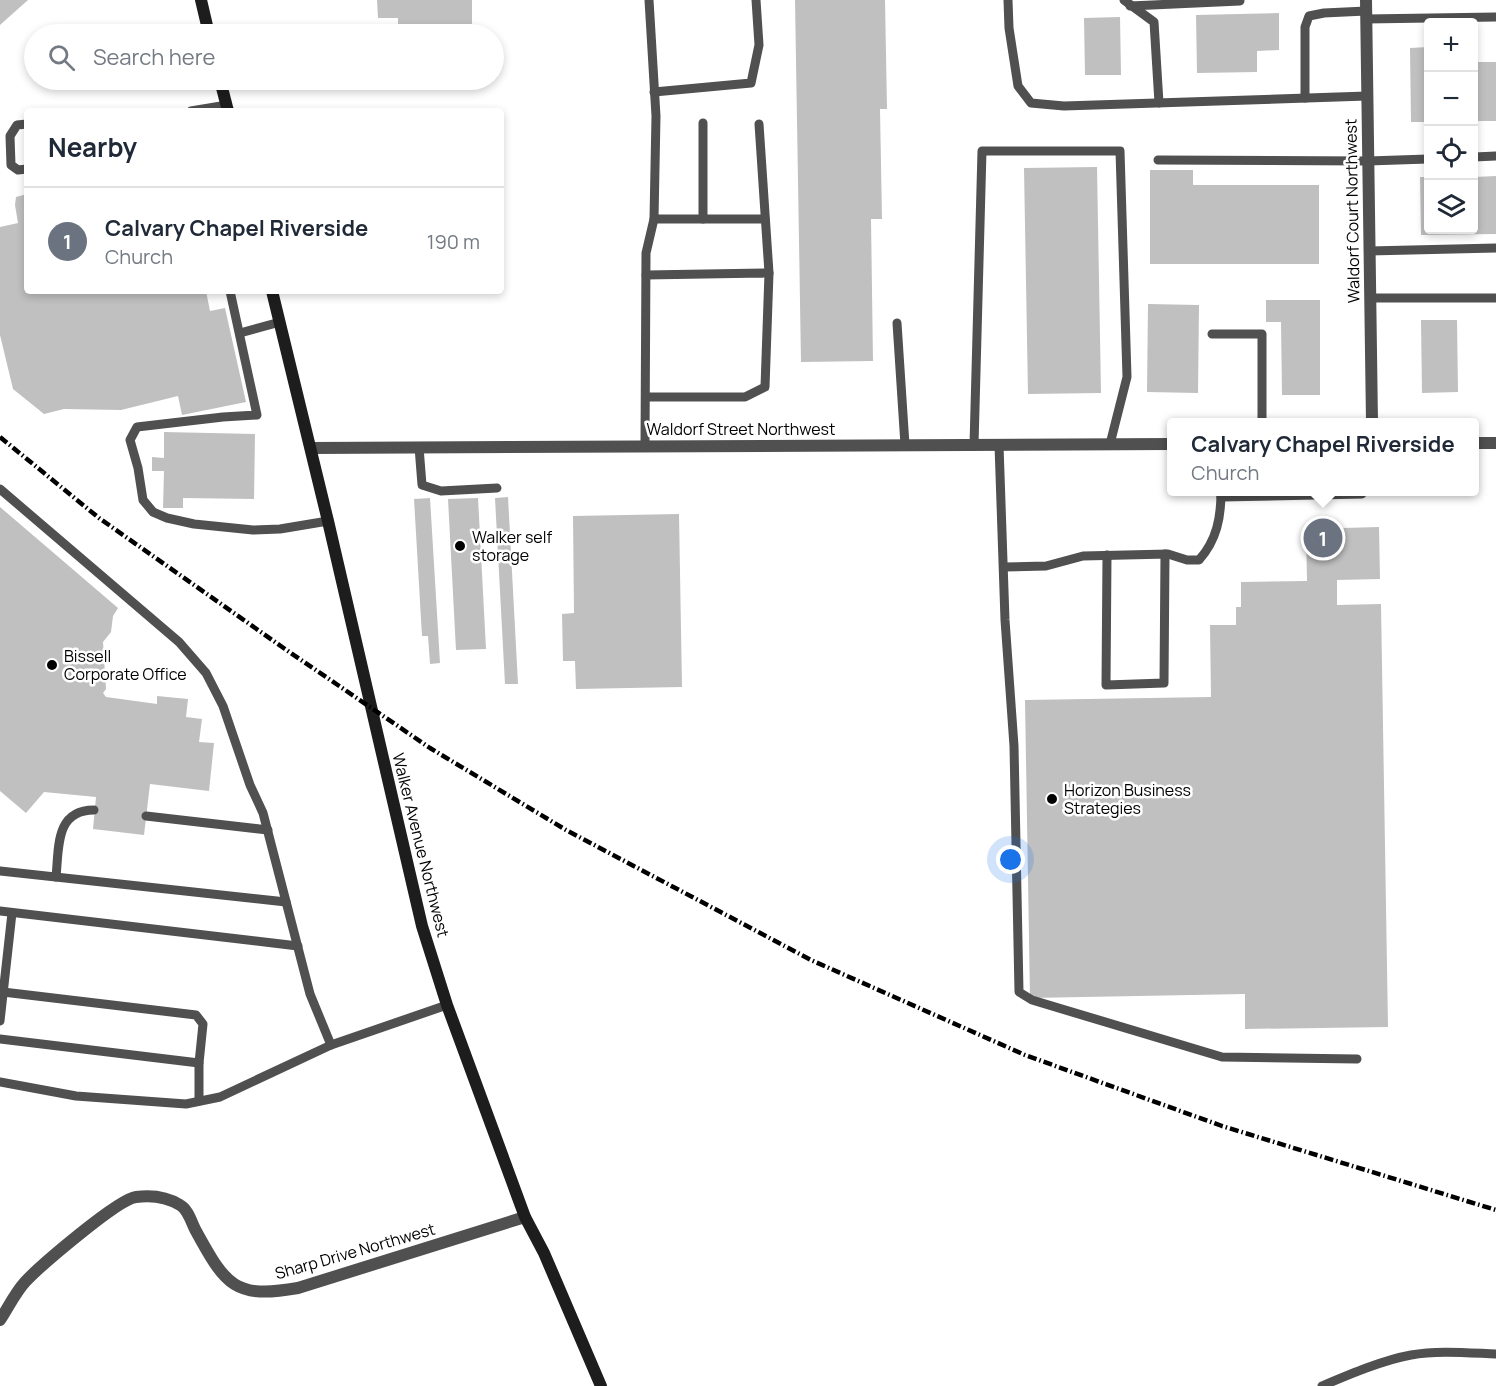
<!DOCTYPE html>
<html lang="en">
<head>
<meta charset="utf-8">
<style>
  body { margin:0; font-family:Manrope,sans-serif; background:#f2f2f3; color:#1f2937 }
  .controls { position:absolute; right:18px; top:18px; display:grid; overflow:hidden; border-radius:6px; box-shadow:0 3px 9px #0003 }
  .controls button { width:54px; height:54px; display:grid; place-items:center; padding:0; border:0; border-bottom:2px solid #e0e1e3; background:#fff; color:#1f2937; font:30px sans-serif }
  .you { position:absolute; left:1011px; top:860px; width:21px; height:21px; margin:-15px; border:4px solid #fff; border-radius:50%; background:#1a73e8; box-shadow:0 0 0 9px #1a73e833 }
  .badge { display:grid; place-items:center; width:39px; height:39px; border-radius:50%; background:#000; color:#fff; font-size:20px; font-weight:700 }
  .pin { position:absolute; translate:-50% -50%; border:3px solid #fff; box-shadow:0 2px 6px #0006 }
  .popup { position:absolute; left:1167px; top:418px; width:312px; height:78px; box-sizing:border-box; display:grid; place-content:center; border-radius:6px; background:#fff; filter:drop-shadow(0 2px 4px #0005); font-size:20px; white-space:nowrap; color:#747a83 }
  .popup b { font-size:22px; color:#1f2937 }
  .popup::after { content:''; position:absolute; left:50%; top:100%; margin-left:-12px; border:12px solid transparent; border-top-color:#fff }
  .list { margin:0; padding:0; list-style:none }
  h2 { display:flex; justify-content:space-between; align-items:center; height:78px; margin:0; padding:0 24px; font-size:26px }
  h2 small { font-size:20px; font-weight:400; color:#747a83 }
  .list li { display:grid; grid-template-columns:39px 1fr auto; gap:18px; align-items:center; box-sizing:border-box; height:108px; padding:0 24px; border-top:2px solid #e0e1e3 }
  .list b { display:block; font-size:22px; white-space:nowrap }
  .list p { margin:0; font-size:20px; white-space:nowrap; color:#747a83 }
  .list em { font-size:20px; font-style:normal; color:#747a83 }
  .icon { flex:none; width:33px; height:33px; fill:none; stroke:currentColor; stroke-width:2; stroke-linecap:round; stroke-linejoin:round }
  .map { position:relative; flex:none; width:1496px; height:1386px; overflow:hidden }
  .search { position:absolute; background:#fff; box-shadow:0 3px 9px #0003; left:24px; top:24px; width:480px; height:66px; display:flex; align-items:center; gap:15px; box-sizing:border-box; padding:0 21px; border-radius:33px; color:#747a83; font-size:22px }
  .panel { position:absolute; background:#fff; box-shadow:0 3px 9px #0003; left:24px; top:108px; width:480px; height:186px; border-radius:6px }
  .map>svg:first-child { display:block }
  .building { fill:#c0c0c0 }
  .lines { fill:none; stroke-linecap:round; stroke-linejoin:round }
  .lane { stroke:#505050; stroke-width:9 }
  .street { stroke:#505050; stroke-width:12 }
  .secondary { stroke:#1d1d1d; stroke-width:12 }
  .rail { stroke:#000; stroke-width:4.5; stroke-dasharray:9 3 1.5 3; stroke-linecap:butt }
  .poi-dot { fill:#000; stroke:#fff; stroke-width:2 }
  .labels { text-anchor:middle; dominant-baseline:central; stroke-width:5; stroke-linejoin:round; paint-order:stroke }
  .street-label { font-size:16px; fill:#000; stroke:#fff }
  .poi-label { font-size:16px; fill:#000; stroke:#fff; text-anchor:start }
</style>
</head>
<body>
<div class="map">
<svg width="1496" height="1386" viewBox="0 0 1496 1386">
  <rect width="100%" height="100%" fill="#fff"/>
  <g class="building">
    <polygon points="0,0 28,0 0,25"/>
    <polygon points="377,0 472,0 472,34 398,34 398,18 378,18"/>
    <polygon points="795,0 885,0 887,109 880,109 882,219 871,219 873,361 801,362"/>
    <polygon points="1279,13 1279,50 1257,51 1257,72 1197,73 1196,15"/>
    <polygon points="1120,17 1121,75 1085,75 1084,18"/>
    <polygon points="1428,47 1428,122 1411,122 1410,48"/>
    <rect x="1474" y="62" width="22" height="59"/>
    <polygon points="1097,167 1101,393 1028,394 1024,168"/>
    <polygon points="1150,170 1193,170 1193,185 1319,185 1319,264 1150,264"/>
    <polygon points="1496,176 1496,234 1421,235 1420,177 1428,177 1428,230 1474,230 1474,177"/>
    <polygon points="27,194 27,291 206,291 210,311 225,308 246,402 182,415 178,396 121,410 64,409 44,414 13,389 0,335 0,227 18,223 15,205 16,197"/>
    <polygon points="1266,300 1320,300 1320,395 1282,395 1281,322 1266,322"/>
    <polygon points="1148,304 1199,305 1198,393 1147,392"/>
    <polygon points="1421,320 1457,320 1458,392 1422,393"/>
    <polygon points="164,432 255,434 254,499 183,498 183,508 163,508 164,471 152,471 152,457 164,458"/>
    <polygon points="508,497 518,684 505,684 495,498"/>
    <polygon points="430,498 440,663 430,664 428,636 422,636 414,499"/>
    <polygon points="478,498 486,649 456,650 448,499"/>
    <polygon points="0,507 118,608 113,616 111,632 103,642 106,689 103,693 106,697 157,704 157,696 188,699 186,717 202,719 199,742 214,743 209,791 150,784 144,835 93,829 96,797 44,792 26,813 0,791"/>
    <polygon points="679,514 682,687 576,689 575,661 563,661 562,614 574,613 573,516"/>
    <polygon points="1379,527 1380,579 1337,580 1337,605 1381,604 1388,1027 1245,1029 1245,994 1030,998 1025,700 1211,697 1210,625 1236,625 1236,607 1241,607 1241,582 1307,581 1306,529"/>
  </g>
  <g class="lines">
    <g class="lane">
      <polyline points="1008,0 1009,28 1018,86 1031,103 1064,106 1367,96"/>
      <polyline points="1124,0 1154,22 1159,103"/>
      <polyline points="1130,6 1240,1"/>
      <polyline points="1366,19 1496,17"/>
      <polyline points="654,92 751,83 759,45 756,0"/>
      <polyline points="1305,98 1305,27 1309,16 1324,13 1366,11"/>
      <polyline points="191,111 227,105"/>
      <polyline points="703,123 703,219"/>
      <polyline points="27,124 17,125 10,136 11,165 18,170 27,169"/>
      <polyline points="759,124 769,273"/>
      <polyline points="1474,157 1496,156"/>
      <polyline points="1158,160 1368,161 1428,159"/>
      <polyline points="654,219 765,219"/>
      <polyline points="1369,251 1496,248"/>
      <polyline points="230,291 257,415 223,417 137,427 130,440 138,468 143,500 153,512 167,518 194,524 253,530 280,529 328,521"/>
      <polyline points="1370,298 1496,298"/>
      <polyline points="897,323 905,445"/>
      <polyline points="240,333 280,322"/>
      <polyline points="1212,334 1262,334 1262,422"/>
      <polyline points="646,397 745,397 765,387 769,273 646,275"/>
      <polyline points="974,445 982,151 1120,151 1127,377 1110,444"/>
      <polyline points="999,445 1005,620 1014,746 1019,992 1032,1000 1222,1057 1357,1059"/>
      <polyline points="645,446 646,253 654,219 656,116 649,0"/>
      <polyline points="419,447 422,485 441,491 497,488"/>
      <polyline points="0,489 179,642 206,673 223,706 250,785 263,813 310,994 331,1045"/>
      <polyline points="1221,497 1362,494"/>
      <polyline points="1107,555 1106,685 1164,683 1165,554"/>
      <path d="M1004,567L1046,566L1083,556L1168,554L1187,560H1199C1217,540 1221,517 1221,492"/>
      <polyline points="146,816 268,830"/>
      <polyline points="0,871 286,902"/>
      <path d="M56,877C59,848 55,810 94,810"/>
      <polyline points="0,911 298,946"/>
      <polyline points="3,992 196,1015 203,1024 199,1063 199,1101"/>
      <polyline points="0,1021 12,913"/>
      <polyline points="0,1039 199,1063"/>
      <polyline points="0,1082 76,1096 186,1104 220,1097 331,1045 447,1005"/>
      <path d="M1322,1386C1348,1375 1383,1360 1411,1355C1437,1350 1470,1353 1496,1354"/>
    </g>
    <g class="street">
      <polyline points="1366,0 1372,422"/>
      <polyline points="1474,443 1496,443"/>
      <polyline points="311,448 1172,444"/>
      <path d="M0,1320C8,1308 15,1293 25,1282C40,1266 118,1199 136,1197C151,1195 167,1197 180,1205C188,1209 192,1224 196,1231C226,1286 235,1299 298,1288L525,1217"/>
    </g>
    <g class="secondary">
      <polyline points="201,0 209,34"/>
      <polyline points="220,80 228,111"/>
      <polyline points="272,291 328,521 422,926 447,1005 525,1217 544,1253 601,1386"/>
    </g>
    <polyline class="rail" points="0,437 99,518 285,649 430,748 566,830 811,960 1025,1055 1222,1126 1496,1210"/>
  </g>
  <g class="poi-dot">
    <circle cx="460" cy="546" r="6"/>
    <circle cx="52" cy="665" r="6"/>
    <circle cx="1052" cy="799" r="6"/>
  </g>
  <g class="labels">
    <g class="street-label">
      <text transform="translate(1352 211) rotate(-91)">Waldorf Court Northwest</text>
      <text x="741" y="429">Waldorf Street Northwest</text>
      <text transform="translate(421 845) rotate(76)">Walker Avenue Northwest</text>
      <text transform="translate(355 1251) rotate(-16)">Sharp Drive Northwest</text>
    </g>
    <g class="poi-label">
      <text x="472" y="537">Walker self<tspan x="472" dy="18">storage</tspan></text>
      <text x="64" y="656">Bissell<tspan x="64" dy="18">Corporate Office</tspan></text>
      <text x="1064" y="790">Horizon Business<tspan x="1064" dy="18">Strategies</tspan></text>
    </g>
  </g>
</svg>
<div class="controls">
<button>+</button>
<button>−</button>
<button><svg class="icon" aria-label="locate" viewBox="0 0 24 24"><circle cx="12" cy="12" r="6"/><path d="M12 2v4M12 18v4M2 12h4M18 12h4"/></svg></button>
<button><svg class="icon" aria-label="layers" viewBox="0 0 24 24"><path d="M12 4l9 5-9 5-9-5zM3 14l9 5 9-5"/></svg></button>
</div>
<div class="you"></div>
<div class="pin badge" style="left:1323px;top:538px;background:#6b7280">1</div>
<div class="popup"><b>Calvary Chapel Riverside</b>Church</div>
<div class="search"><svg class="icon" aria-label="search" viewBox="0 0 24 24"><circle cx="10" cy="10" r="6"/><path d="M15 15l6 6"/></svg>Search here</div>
<section class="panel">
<h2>Nearby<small></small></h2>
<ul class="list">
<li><span class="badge" style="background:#6b7280">1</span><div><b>Calvary Chapel Riverside</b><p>Church</p></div><em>190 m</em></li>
</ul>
</section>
</div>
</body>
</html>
